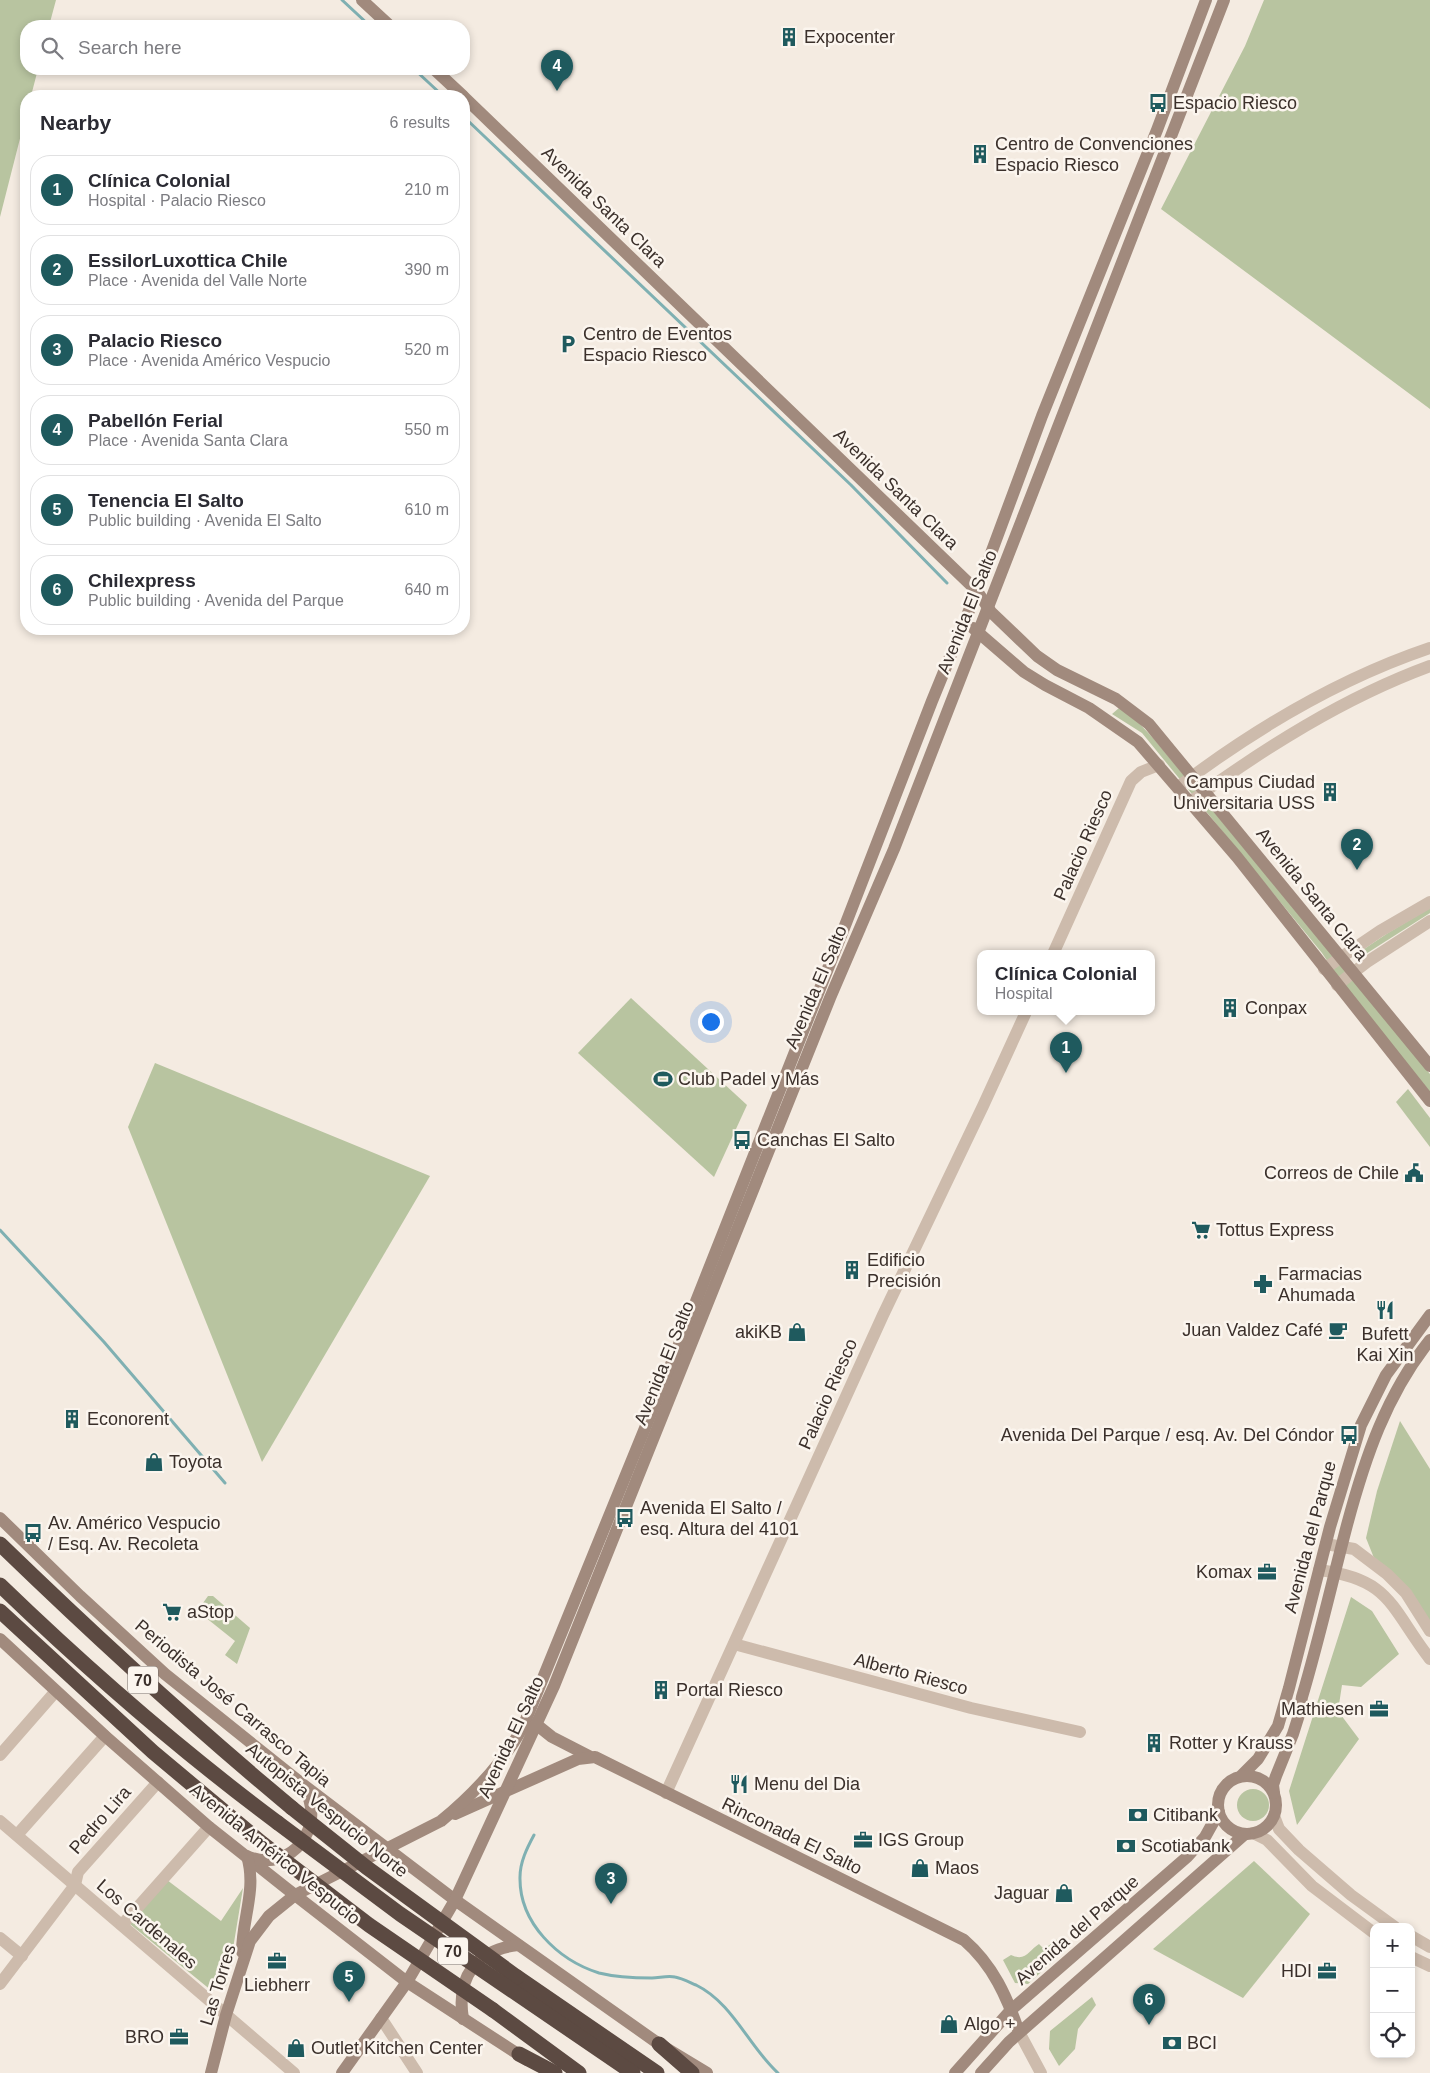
<!DOCTYPE html>
<html lang="en">
<head>
<meta charset="utf-8">
<style>
  body { margin:0; font-family:Arial,sans-serif; background:#f7f7f7; color:#2b2b33 }
  .controls { position:absolute; right:15px; bottom:15px; display:grid; overflow:hidden; border-radius:10px; box-shadow:0 2px 8px #0003 }
  .controls button { width:45px; height:45px; display:grid; place-items:center; padding:0; border:0; border-bottom:1px solid #e1e1e2; background:#fff; color:#2b2b33; font:25px sans-serif }
  .you { position:absolute; left:710px; top:1021px; width:18px; height:18px; margin:-12px; border:4px solid #fff; border-radius:50%; background:#1a73e8; box-shadow:0 0 0 8px #1a73e833 }
  .badge { display:grid; place-items:center; width:32px; height:32px; border-radius:50%; background:#1f5a5e; color:#fff; font-size:16px; font-weight:700 }
  .pin { position:absolute; translate:-50% -41px; filter:drop-shadow(0 1px 2px #0008) }
  .pin::after { content:''; position:absolute; top:26px; width:18px; height:15px; background:inherit; clip-path:polygon(0 0,100% 0,50% 100%) }
  .popup { position:absolute; left:977px; top:950px; width:178px; height:65px; box-sizing:border-box; display:grid; place-content:center; border-radius:10px; background:#fff; filter:drop-shadow(0 1px 4px #0005); font-size:16px; white-space:nowrap; color:#7c7c81 }
  .popup b { font-size:19px; color:#2b2b33 }
  .popup::after { content:''; position:absolute; left:50%; top:100%; margin-left:-10px; border:10px solid transparent; border-top-color:#fff }
  .list { margin:0; padding:0; list-style:none }
  h2 { display:flex; justify-content:space-between; align-items:center; height:65px; margin:0; padding:0 20px; font-size:21px }
  h2 small { font-size:16px; font-weight:400; color:#7c7c81 }
  .list li { display:grid; grid-template-columns:32px 1fr auto; gap:15px; align-items:center; box-sizing:border-box; height:70px; margin:0 10px 10px; padding:0 10px; border:1px solid #e1e1e2; border-radius:20px }
  .list b { display:block; font-size:19px; white-space:nowrap }
  .list p { margin:0; font-size:16px; white-space:nowrap; color:#7c7c81 }
  .list em { font-size:16px; font-style:normal; color:#7c7c81 }
  .icon { flex:none; width:28px; height:28px; fill:none; stroke:currentColor; stroke-width:2; stroke-linecap:round; stroke-linejoin:round }
  .map { position:relative; flex:none; width:1430px; height:2073px; overflow:hidden }
  .search { position:absolute; background:#fff; box-shadow:0 2px 8px #0003; left:20px; top:20px; width:450px; height:55px; display:flex; align-items:center; gap:12px; box-sizing:border-box; padding:0 18px; border-radius:20px; color:#7c7c81; font-size:19px }
  .panel { position:absolute; background:#fff; box-shadow:0 2px 8px #0003; left:20px; top:90px; width:450px; height:545px; border-radius:20px }
  .map>svg:first-child { display:block }
  .green { fill:#b8c4a0 }
  .lines { fill:none; stroke-linecap:round; stroke-linejoin:round }
  .stream { stroke:#7fb0b2; stroke-width:3 }
  .street { stroke:#cdbbac; stroke-width:12 }
  .secondary { stroke:#a18a7d; stroke-width:12 }
  .highway { stroke:#5c4a42; stroke-width:15 }
  .highway-bridge { stroke:#5c4a42; stroke-width:15 }
  .labels { text-anchor:middle; dominant-baseline:central; stroke-width:5; stroke-linejoin:round; paint-order:stroke }
  .shield { fill:#fbf5ee; stroke:#756b66; stroke-width:1 }
  .shield-label { font-size:16px; font-weight:bold; fill:#3b302b }
  .poi-label { font-size:18px; fill:#3b302b; stroke:#fbf5ee; text-anchor:start }
  .street-label { font-size:18px; fill:#3b302b; stroke:#fbf5ee }
</style>
</head>
<body>
<div class="map">
<svg width="1430" height="2073" viewBox="0 0 1430 2073">
  <rect width="100%" height="100%" fill="#f4ebe1"/>
  <g class="green">
    <polygon points="0,0 56,0 49,26 26,26 26,69 38,69 31,96 26,96 26,115 0,217"/>
    <polygon points="1264,0 1430,0 1430,409 1161,209 1245,46"/>
    <polygon points="1119,708 1137,721 1154,739 1430,1074 1430,1092 1346,989 1322,953 1142,733 1112,714"/>
    <polygon points="1430,908 1430,913 1361,957 1358,953 1388,933"/>
    <polygon points="631,998 747,1105 714,1177 578,1053"/>
    <polygon points="155,1063 430,1176 262,1462 128,1127"/>
    <polygon points="1408,1089 1430,1118 1430,1147 1396,1102"/>
    <polygon points="1400,1421 1430,1469 1430,1624 1374,1558 1366,1538 1377,1491"/>
    <polygon points="208,1596 213,1596 250,1628 237,1664 225,1655 235,1641 200,1613 198,1610"/>
    <polygon points="1351,1597 1372,1611 1399,1654 1361,1687 1342,1685 1338,1711 1359,1739 1297,1825 1289,1791"/>
    <circle cx="1253" cy="1805" r="16"/>
    <polygon points="1254,1861 1310,1914 1243,1998 1153,1949"/>
    <polygon points="167,1880 221,1921 243,1888 227,1985 212,1991 130,1924"/>
    <path d="M1059,1938L1070,1946L1028,1984L1015,1983L1003,1960L1011,1955C1026,1962 1029,1950 1039,1944L1044,1949Z"/>
    <polygon points="1092,1997 1096,2005 1078,2029 1075,2049 1059,2066 1049,2049 1050,2031"/>
  </g>
  <g class="lines">
    <g class="stream">
      <polyline points="342,0 370,26"/>
      <polyline points="414,69 443,96"/>
      <polyline points="464,117 851,485 947,583"/>
      <polyline points="0,1230 104,1342 225,1483"/>
      <path d="M534,1835C527,1848 520,1862 520,1877C519,1923 558,1960 599,1973C615,1977 635,1978 652,1978C659,1978 668,1975 675,1977C681,1978 689,1982 696,1985C733,2003 749,2047 778,2073"/>
    </g>
    <g class="street">
      <path d="M1178,787C1256,728 1338,679 1430,648"/>
      <path d="M1190,802C1265,748 1343,698 1430,666"/>
      <polyline points="1053,954 1131,781 1141,772 1159,765"/>
      <polyline points="1324,969 1380,931 1430,902"/>
      <polyline points="1337,985 1367,962 1430,921"/>
      <polyline points="1326,1544 1354,1549 1387,1574 1406,1593 1430,1631"/>
      <path d="M1319,1570C1391,1579 1390,1607 1430,1659"/>
      <polyline points="734,1644 971,1708 1080,1732"/>
      <polyline points="0,1755 56,1691"/>
      <polyline points="666,1793 883,1315 983,1106 1026,1012"/>
      <polyline points="1274,1816 1279,1829 1299,1850 1351,1895 1395,1927"/>
      <polyline points="0,1821 294,2073"/>
      <polyline points="1253,1833 1267,1840 1312,1886 1374,1933"/>
      <polyline points="17,1835 105,1736"/>
      <polyline points="122,1925 209,1827"/>
      <polyline points="1411,1936 1430,1947"/>
      <polyline points="0,1938 22,1956"/>
      <polyline points="1411,1957 1430,1966"/>
      <polyline points="0,1984 75,1885 78,1872 158,1782"/>
      <polyline points="381,2018 417,2073"/>
      <polyline points="1019,2032 1041,2073"/>
    </g>
    <g class="secondary">
      <polyline points="362,0 390,26"/>
      <polyline points="434,69 463,96"/>
      <polyline points="464,97 977,591 991,612 1037,656 1057,670 1116,699 1149,724 1430,1066"/>
      <polyline points="973,628 1024,672 1045,685 1089,708 1138,742 1237,857 1430,1101"/>
      <polyline points="0,1518 80,1596 165,1674 301,1783 455,1900 659,2044 707,2073"/>
      <polyline points="0,1639 105,1736 209,1827 286,1888 407,1982 527,2060"/>
      <polyline points="537,1725 552,1737 589,1756"/>
      <polyline points="1242,1775 1258,1759 1278,1726 1289,1688 1330,1527 1361,1425 1386,1375 1430,1315"/>
      <circle cx="1247" cy="1805" r="29"/>
      <path d="M1274,1793L1273,1785L1276,1776L1293,1734L1299,1715L1302,1697C1319,1640 1332,1582 1347,1525C1365,1458 1386,1395 1430,1340"/>
      <path d="M455,1814L578,1759L595,1757L964,1940C993,1965 1007,1997 1019,2032"/>
      <path d="M249,1857C292,1873 327,1826 304,1788"/>
      <path d="M242,1952C242,1919 257,1889 247,1856"/>
      <path d="M463,2019C456,1977 476,1950 518,1945"/>
      <path d="M211,2073L226,2015L250,1941L269,1916L295,1895L441,1821C474,1794 502,1764 523,1727L672,1362L846,923L932,701L977,591L1042,416L1157,130L1206,0"/>
      <polyline points="342,2073 407,1982 455,1900 554,1686 830,998 894,849 1224,0"/>
      <polyline points="955,2073 1011,2010 1187,1857 1205,1837 1219,1812"/>
      <polyline points="981,2073 1009,2042 1245,1834"/>
    </g>
    <g class="highway">
      <path d="M0,1544C95,1636 191,1724 292,1808"/>
      <path d="M0,1585C88,1670 180,1750 278,1823"/>
      <polyline points="0,1611 153,1752 263,1844"/>
      <polyline points="517,1977 657,2073"/>
      <polyline points="493,2010 579,2073"/>
      <polyline points="659,2044 692,2073"/>
      <polyline points="519,2054 555,2073"/>
    </g>
    <g class="highway-bridge">
      <polyline points="292,1808 366,1867 517,1977"/>
      <polyline points="278,1823 400,1914 633,2073"/>
      <polyline points="263,1844 369,1925 493,2010"/>
    </g>
  </g>
  <defs>
    <g id="building-bare" transform="scale(1.5)"><path d="M-4-6H4V6H1V3H-1V6H-4ZM-2.5-4.3h1.7v1.8h-1.7ZM.8-4.3h1.7v1.8H.8ZM-2.5-1h1.7V.8h-1.7ZM.8-1h1.7V.8H.8Z" fill="#1f5a5e" stroke="#fbf5ee" stroke-width="2.5" paint-order="stroke"/></g>
    <g id="bus-bare" transform="scale(1.5)"><path d="M-5-6H5V4H4V6H2V4H-2V6H-4V4H-5ZM-3.5-4V0h7V-4ZM-3.5 1.2v1.5H-2V1.2ZM2 1.2v1.5H3.5V1.2Z" fill="#1f5a5e" stroke="#fbf5ee" stroke-width="2.5" paint-order="stroke"/></g>
    <g id="parking-bare" transform="scale(1.5)"><path d="M-3.5-5.5H1a3.5 3.5 0 0 1 0 7H-1V5.5H-3.5ZM-1-3.4V-.6H.8a1.4 1.4 0 0 0 0-2.8Z" fill="#1f5a5e" stroke="#fbf5ee" stroke-width="2.5" paint-order="stroke"/></g>
    <g id="stadium-bare" transform="scale(1.5)"><path d="M0-5a6.5 5 0 1 0 0 10a6.5 5 0 1 0 0-10ZM-3.5-1.8h7v3.6h-7Z" fill="#1f5a5e" stroke="#fbf5ee" stroke-width="2.5" paint-order="stroke"/></g>
    <g id="civic-bare" transform="scale(1.5)"><path d="M-.6-6.5H3V-4.5H.6V-3L4-1V1h2V6H-6V1h2V-1L-.6-3ZM-1.2 2.5V6h2.4V2.5Z" fill="#1f5a5e" stroke="#fbf5ee" stroke-width="2.5" paint-order="stroke"/></g>
    <g id="supermarket-bare" transform="scale(1.5)"><path d="M-6-5.5h2.5l.6 2H6L4.5 2H-2.5L-4.4-4H-6ZM-1.5 3.2a1.3 1.3 0 1 0 .1 0ZM3 3.2a1.3 1.3 0 1 0 .1 0Z" fill="#1f5a5e" stroke="#fbf5ee" stroke-width="2.5" paint-order="stroke"/></g>
    <g id="pharmacy-bare" transform="scale(1.5)"><path d="M-2-6h4v4h4v4h-4v4h-4v-4h-4v-4h4Z" fill="#1f5a5e" stroke="#fbf5ee" stroke-width="2.5" paint-order="stroke"/></g>
    <g id="restaurant-bare" transform="scale(1.5)"><path d="M-5-6h1v4h1v-4h1v4h1v-4h1v5L-1.5 .5V6h-2V.5L-5-1ZM5-6V6H3V1.5H1.5Q1.5-4 5-6Z" fill="#1f5a5e" stroke="#fbf5ee" stroke-width="2.5" paint-order="stroke"/></g>
    <g id="cafe-bare" transform="scale(1.5)"><path d="M-5.5-4.5H6V0H3Q3 3.5 0 3.5H-2.5Q-5.5 3.5-5.5 0ZM3-3.2v2h1.7v-2ZM-6 4.5H4V6H-6Z" fill="#1f5a5e" stroke="#fbf5ee" stroke-width="2.5" paint-order="stroke"/></g>
    <g id="shop-bare" transform="scale(1.5)"><path d="M-5-2.5h2.3a2.7 3.5 0 0 1 5.4 0H5L5.5 6h-11ZM-1.5-2.5h3a1.5 2.3 0 0 0-3 0Z" fill="#1f5a5e" stroke="#fbf5ee" stroke-width="2.5" paint-order="stroke"/></g>
    <g id="office-bare" transform="scale(1.5)"><path d="M-6-3h4V-5.5h4V-3h4V5H-6ZM-1-4.5V-3h2v-1.5ZM-6 0V1H6V0Z" fill="#1f5a5e" stroke="#fbf5ee" stroke-width="2.5" paint-order="stroke"/></g>
    <g id="bank-bare" transform="scale(1.5)"><path d="M-6-4H6V4H-6ZM0-2.3a2.3 2.3 0 1 0 0 4.6a2.3 2.3 0 1 0 0-4.6Z" fill="#1f5a5e" stroke="#fbf5ee" stroke-width="2.5" paint-order="stroke"/></g>
  </defs>
  <g fill-rule="evenodd">
    <use href="#building-bare" x="789" y="37"/>
    <use href="#bus-bare" x="1158" y="103"/>
    <use href="#building-bare" x="980" y="154"/>
    <use href="#parking-bare" x="568" y="344"/>
    <use href="#building-bare" x="1330" y="792"/>
    <use href="#building-bare" x="1230" y="1008"/>
    <use href="#stadium-bare" x="663" y="1079"/>
    <use href="#bus-bare" x="742" y="1140"/>
    <use href="#civic-bare" x="1414" y="1173"/>
    <use href="#supermarket-bare" x="1201" y="1230"/>
    <use href="#building-bare" x="852" y="1270"/>
    <use href="#pharmacy-bare" x="1263" y="1284"/>
    <use href="#restaurant-bare" x="1385" y="1310"/>
    <use href="#cafe-bare" x="1338" y="1330"/>
    <use href="#shop-bare" x="797" y="1332"/>
    <use href="#building-bare" x="72" y="1419"/>
    <use href="#bus-bare" x="1349" y="1435"/>
    <use href="#shop-bare" x="154" y="1462"/>
    <use href="#bus-bare" x="625" y="1518"/>
    <use href="#bus-bare" x="33" y="1533"/>
    <use href="#office-bare" x="1267" y="1572"/>
    <use href="#supermarket-bare" x="172" y="1612"/>
    <use href="#building-bare" x="661" y="1690"/>
    <use href="#office-bare" x="1379" y="1709"/>
    <use href="#building-bare" x="1154" y="1743"/>
    <use href="#restaurant-bare" x="739" y="1784"/>
    <use href="#bank-bare" x="1138" y="1815"/>
    <use href="#office-bare" x="863" y="1840"/>
    <use href="#bank-bare" x="1126" y="1846"/>
    <use href="#shop-bare" x="920" y="1868"/>
    <use href="#shop-bare" x="1064" y="1893"/>
    <use href="#office-bare" x="277" y="1961"/>
    <use href="#office-bare" x="1327" y="1971"/>
    <use href="#shop-bare" x="949" y="2024"/>
    <use href="#office-bare" x="179" y="2037"/>
    <use href="#bank-bare" x="1172" y="2043"/>
    <use href="#shop-bare" x="296" y="2048"/>
  </g>
  <g class="labels">
    <g class="shield">
      <rect x="128" y="1666.5" width="30" height="27" rx="4"/>
      <rect x="438" y="1937.5" width="30" height="27" rx="4"/>
    </g>
    <g class="shield-label">
      <text x="143" y="1680">70</text>
      <text x="453" y="1951">70</text>
    </g>
    <g class="poi-label">
      <text x="804" y="37">Expocenter</text>
      <text x="1173" y="103">Espacio Riesco</text>
      <text x="995" y="144">Centro de Convenciones<tspan x="995" dy="21">Espacio Riesco</tspan></text>
      <text x="583" y="334">Centro de Eventos<tspan x="583" dy="21">Espacio Riesco</tspan></text>
      <text x="1315" y="782" text-anchor="end">Campus Ciudad<tspan x="1315" dy="21">Universitaria USS</tspan></text>
      <text x="1245" y="1008">Conpax</text>
      <text x="678" y="1079">Club Padel y Más</text>
      <text x="757" y="1140">Canchas El Salto</text>
      <text x="1399" y="1173" text-anchor="end">Correos de Chile</text>
      <text x="1216" y="1230">Tottus Express</text>
      <text x="867" y="1260">Edificio<tspan x="867" dy="21">Precisión</tspan></text>
      <text x="1278" y="1274">Farmacias<tspan x="1278" dy="21">Ahumada</tspan></text>
      <text x="1323" y="1330" text-anchor="end">Juan Valdez Café</text>
      <text x="782" y="1332" text-anchor="end">akiKB</text>
      <text x="1385" y="1334" text-anchor="middle">Bufett<tspan x="1385" dy="21">Kai Xin</tspan></text>
      <text x="87" y="1419">Econorent</text>
      <text x="1334" y="1435" text-anchor="end">Avenida Del Parque / esq. Av. Del Cóndor</text>
      <text x="169" y="1462">Toyota</text>
      <text x="640" y="1508">Avenida El Salto /<tspan x="640" dy="21">esq. Altura del 4101</tspan></text>
      <text x="48" y="1523">Av. Américo Vespucio<tspan x="48" dy="21">/ Esq. Av. Recoleta</tspan></text>
      <text x="1252" y="1572" text-anchor="end">Komax</text>
      <text x="187" y="1612">aStop</text>
      <text x="676" y="1690">Portal Riesco</text>
      <text x="1364" y="1709" text-anchor="end">Mathiesen</text>
      <text x="1169" y="1743">Rotter y Krauss</text>
      <text x="754" y="1784">Menu del Dia</text>
      <text x="1153" y="1815">Citibank</text>
      <text x="878" y="1840">IGS Group</text>
      <text x="1141" y="1846">Scotiabank</text>
      <text x="935" y="1868">Maos</text>
      <text x="1049" y="1893" text-anchor="end">Jaguar</text>
      <text x="1312" y="1971" text-anchor="end">HDI</text>
      <text x="277" y="1985" text-anchor="middle">Liebherr</text>
      <text x="964" y="2024">Algo +</text>
      <text x="164" y="2037" text-anchor="end">BRO</text>
      <text x="1187" y="2043">BCI</text>
      <text x="311" y="2048">Outlet Kitchen Center</text>
    </g>
    <g class="street-label">
      <text transform="translate(604 207) rotate(44)">Avenida Santa Clara</text>
      <text transform="translate(896 489) rotate(44)">Avenida Santa Clara</text>
      <text transform="translate(967 612) rotate(-68)">Avenida El Salto</text>
      <text transform="translate(1083 845) rotate(-66)">Palacio Riesco</text>
      <text transform="translate(1312 894) rotate(51)">Avenida Santa Clara</text>
      <text transform="translate(816 987) rotate(-67)">Avenida El Salto</text>
      <text transform="translate(664 1363) rotate(-68)">Avenida El Salto</text>
      <text transform="translate(828 1394) rotate(-66)">Palacio Riesco</text>
      <text transform="translate(1310 1537) rotate(-75)">Avenida del Parque</text>
      <text transform="translate(911 1674) rotate(15)">Alberto Riesco</text>
      <text transform="translate(233 1703) rotate(40)">Periodista José Carrasco Tapia</text>
      <text transform="translate(511 1737) rotate(-65)">Avenida El Salto</text>
      <text transform="translate(327 1810) rotate(39)">Autopista Vespucio Norte</text>
      <text transform="translate(100 1820) rotate(-49)">Pedro Lira</text>
      <text transform="translate(792 1836) rotate(26)">Rinconada El Salto</text>
      <text transform="translate(275 1854) rotate(39)">Avenida Américo Vespucio</text>
      <text transform="translate(147 1924) rotate(41)">Los Cardenales</text>
      <text transform="translate(1077 1930) rotate(-41)">Avenida del Parque</text>
      <text transform="translate(218 1985) rotate(-73)">Las Torres</text>
    </g>
  </g>
</svg>
<div class="controls">
<button>+</button>
<button>−</button>
<button><svg class="icon" aria-label="locate" viewBox="0 0 24 24"><circle cx="12" cy="12" r="6"/><path d="M12 2v4M12 18v4M2 12h4M18 12h4"/></svg></button>
</div>
<div class="you"></div>
<div class="pin badge" style="left:1066px;top:1073px">1</div>
<div class="popup"><b>Clínica Colonial</b>Hospital</div>
<div class="pin badge" style="left:1357px;top:870px">2</div>
<div class="pin badge" style="left:611px;top:1904px">3</div>
<div class="pin badge" style="left:557px;top:91px">4</div>
<div class="pin badge" style="left:349px;top:2002px">5</div>
<div class="pin badge" style="left:1149px;top:2025px">6</div>
<div class="search"><svg class="icon" aria-label="search" viewBox="0 0 24 24"><circle cx="10" cy="10" r="6"/><path d="M15 15l6 6"/></svg>Search here</div>
<section class="panel">
<h2>Nearby<small>6 results</small></h2>
<ul class="list">
<li><span class="badge">1</span><div><b>Clínica Colonial</b><p>Hospital · Palacio Riesco</p></div><em>210 m</em></li>
<li><span class="badge">2</span><div><b>EssilorLuxottica Chile</b><p>Place · Avenida del Valle Norte</p></div><em>390 m</em></li>
<li><span class="badge">3</span><div><b>Palacio Riesco</b><p>Place · Avenida Américo Vespucio</p></div><em>520 m</em></li>
<li><span class="badge">4</span><div><b>Pabellón Ferial</b><p>Place · Avenida Santa Clara</p></div><em>550 m</em></li>
<li><span class="badge">5</span><div><b>Tenencia El Salto</b><p>Public building · Avenida El Salto</p></div><em>610 m</em></li>
<li><span class="badge">6</span><div><b>Chilexpress</b><p>Public building · Avenida del Parque</p></div><em>640 m</em></li>
</ul>
</section>
</div>
</body>
</html>
